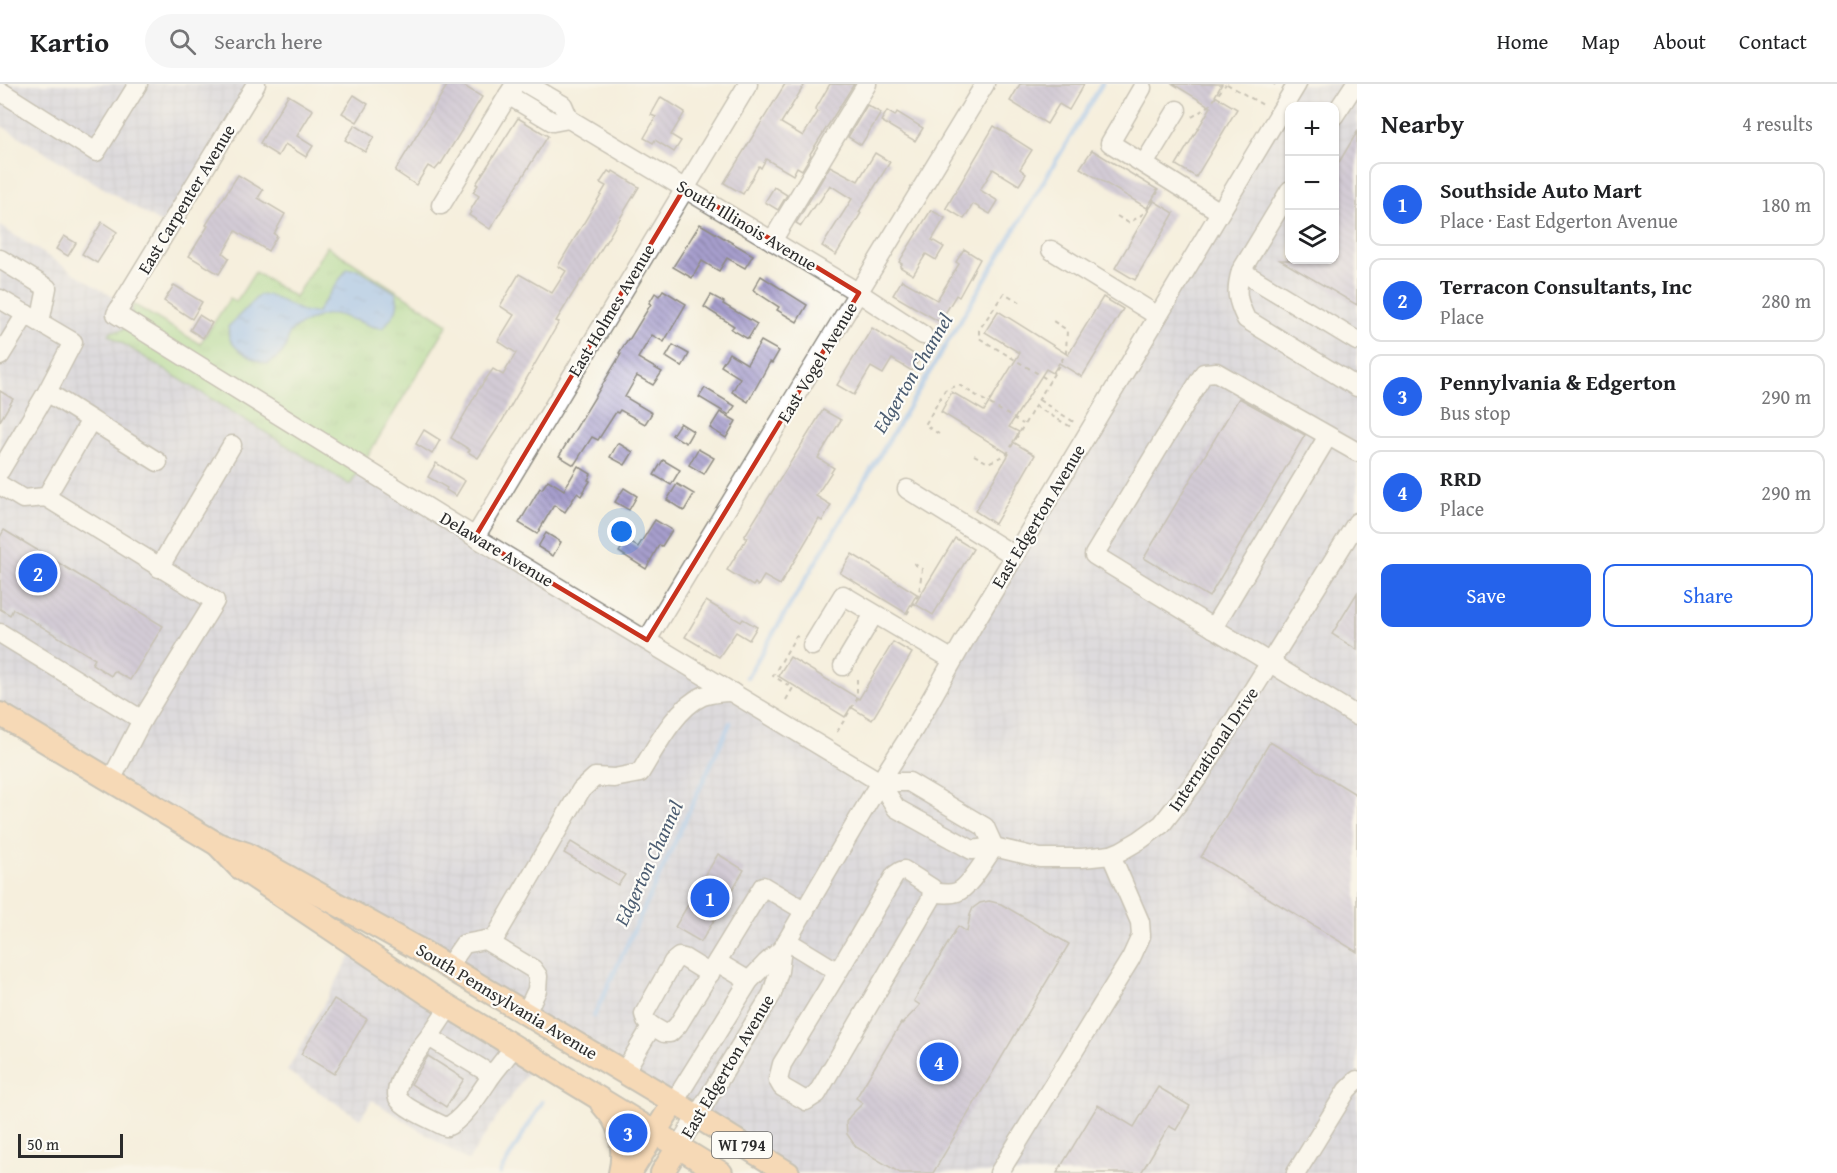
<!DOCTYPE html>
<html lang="en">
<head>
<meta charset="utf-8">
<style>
  body { margin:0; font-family:"Gentium Book Plus",serif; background:#f6f6f6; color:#202124 }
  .controls { position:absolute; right:18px; top:18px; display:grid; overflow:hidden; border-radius:12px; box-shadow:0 2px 4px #0004 }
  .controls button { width:54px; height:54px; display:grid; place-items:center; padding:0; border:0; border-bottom:2px solid #e0e0e0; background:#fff; color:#202124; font:30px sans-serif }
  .scale { position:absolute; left:18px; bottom:15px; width:105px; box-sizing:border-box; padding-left:6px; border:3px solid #2b2b2b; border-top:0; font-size:16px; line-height:21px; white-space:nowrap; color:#2b2b2b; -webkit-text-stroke:4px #fdfcf7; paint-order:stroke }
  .you { position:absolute; left:622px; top:448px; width:21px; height:21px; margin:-15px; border:4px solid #fff; border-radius:50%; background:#1a73e8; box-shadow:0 0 0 9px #1a73e833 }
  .badge { display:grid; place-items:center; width:39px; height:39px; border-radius:50%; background:#2563eb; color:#fff; font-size:20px; font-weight:700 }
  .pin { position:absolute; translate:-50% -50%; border:3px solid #fff; box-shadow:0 2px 6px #0006 }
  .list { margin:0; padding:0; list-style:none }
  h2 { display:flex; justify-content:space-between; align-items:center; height:78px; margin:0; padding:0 24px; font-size:26px }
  h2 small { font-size:20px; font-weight:400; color:#757577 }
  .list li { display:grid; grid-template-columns:39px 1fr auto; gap:18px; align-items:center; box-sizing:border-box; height:84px; margin:0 12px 12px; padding:0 12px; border:2px solid #e0e0e0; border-radius:12px }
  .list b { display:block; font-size:22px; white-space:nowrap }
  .list p { margin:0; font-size:20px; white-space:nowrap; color:#757577 }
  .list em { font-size:20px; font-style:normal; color:#757577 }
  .actions { display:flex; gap:12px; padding:18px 24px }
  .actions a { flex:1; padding:14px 0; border:2px solid #2563eb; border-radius:12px; text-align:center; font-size:21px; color:#2563eb }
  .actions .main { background:#2563eb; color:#fff }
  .icon { flex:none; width:33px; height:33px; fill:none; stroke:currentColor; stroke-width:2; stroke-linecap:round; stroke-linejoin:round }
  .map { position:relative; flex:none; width:1357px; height:1089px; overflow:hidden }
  header { display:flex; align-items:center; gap:36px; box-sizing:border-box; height:84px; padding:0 30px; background:#fff; border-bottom:2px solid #e0e0e0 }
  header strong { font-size:28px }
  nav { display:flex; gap:33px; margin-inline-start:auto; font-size:21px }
  .search { width:420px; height:54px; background:#f6f6f6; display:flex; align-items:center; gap:15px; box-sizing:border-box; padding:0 21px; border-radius:33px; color:#757577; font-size:22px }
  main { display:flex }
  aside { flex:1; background:#fff }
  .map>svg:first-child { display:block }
  .industrial { fill:url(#industrial-grid); fill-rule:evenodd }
  .park { fill:url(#park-tufts); stroke:#65815a; stroke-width:1.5 }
  .water { fill:url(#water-ripples); stroke:#58708e; stroke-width:1.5 }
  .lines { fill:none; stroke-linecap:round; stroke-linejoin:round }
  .stream { stroke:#86b6f2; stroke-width:4.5 }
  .building { fill:url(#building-back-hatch) }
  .minor-casing { stroke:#908d84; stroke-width:21 }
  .major-casing { stroke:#908d84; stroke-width:26 }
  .path { stroke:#908d84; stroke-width:2; stroke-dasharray:4.5 4.5; stroke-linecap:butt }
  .minor { stroke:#fff; stroke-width:18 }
  .major { stroke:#f7be87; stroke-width:22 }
  .marked { fill:none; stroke:#c8321e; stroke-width:4.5; stroke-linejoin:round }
  .labels { text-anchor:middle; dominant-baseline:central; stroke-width:4.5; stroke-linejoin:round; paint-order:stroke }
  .shield { fill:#fdfcf7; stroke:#6a6a68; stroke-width:1.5 }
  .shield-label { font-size:16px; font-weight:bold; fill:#2b2b2b }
  .street-label { font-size:18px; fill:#2b2b2b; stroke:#fdfcf7 }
  .water-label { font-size:20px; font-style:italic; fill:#4b5c71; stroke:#fdfcf7 }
</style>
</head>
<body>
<header>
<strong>Kartio</strong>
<div class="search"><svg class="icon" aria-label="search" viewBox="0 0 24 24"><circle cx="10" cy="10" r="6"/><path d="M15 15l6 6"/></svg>Search here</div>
<nav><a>Home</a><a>Map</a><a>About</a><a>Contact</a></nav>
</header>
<main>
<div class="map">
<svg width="1357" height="1089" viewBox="0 0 1357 1089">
  <defs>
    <pattern id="industrial-grid" width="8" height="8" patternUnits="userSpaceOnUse" patternTransform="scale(1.5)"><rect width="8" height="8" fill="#bfc2dd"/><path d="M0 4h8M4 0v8" fill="none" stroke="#a4a7be"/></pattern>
    <pattern id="park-tufts" width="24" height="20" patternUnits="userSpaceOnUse" patternTransform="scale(1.5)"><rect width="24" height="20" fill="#9fd789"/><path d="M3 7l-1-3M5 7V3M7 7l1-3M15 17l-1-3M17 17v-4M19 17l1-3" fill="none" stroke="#89b976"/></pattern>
    <pattern id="water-ripples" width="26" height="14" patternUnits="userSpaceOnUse" patternTransform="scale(1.5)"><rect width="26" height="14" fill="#86b6f2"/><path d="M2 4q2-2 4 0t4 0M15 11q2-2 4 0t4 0" fill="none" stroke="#6e94c4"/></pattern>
    <pattern id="building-back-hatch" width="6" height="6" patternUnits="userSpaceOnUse" patternTransform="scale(1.5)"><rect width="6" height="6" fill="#a79fcd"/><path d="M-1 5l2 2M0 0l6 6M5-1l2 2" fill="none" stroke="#8882a7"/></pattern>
  </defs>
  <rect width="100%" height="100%" fill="#fdfcf7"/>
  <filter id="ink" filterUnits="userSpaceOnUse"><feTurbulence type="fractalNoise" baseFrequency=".0167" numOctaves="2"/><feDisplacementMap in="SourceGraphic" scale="12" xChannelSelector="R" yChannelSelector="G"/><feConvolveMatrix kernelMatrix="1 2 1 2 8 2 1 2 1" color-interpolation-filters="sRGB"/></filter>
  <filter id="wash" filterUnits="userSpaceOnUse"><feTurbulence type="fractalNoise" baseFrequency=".008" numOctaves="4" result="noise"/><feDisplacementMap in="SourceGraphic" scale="24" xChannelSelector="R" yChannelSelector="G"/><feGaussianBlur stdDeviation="1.35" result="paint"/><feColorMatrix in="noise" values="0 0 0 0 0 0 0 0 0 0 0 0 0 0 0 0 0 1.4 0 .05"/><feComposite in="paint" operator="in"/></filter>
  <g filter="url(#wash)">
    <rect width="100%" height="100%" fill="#f5efdd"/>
    <g class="industrial">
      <polygon points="0,0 256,0 169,144 0,41"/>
      <path d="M1297,0H1357V1089H788L0,629V142L132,225L362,383L880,697ZM1290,22H1334V176H1290Z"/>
      <polygon points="351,871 531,983 468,1077 372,1016 360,1035 287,987"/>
    </g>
    <path class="park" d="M327,162L448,240L350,401L109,251L111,247C130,249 131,235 133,220L200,260L230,214L236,218L255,188L295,213Z"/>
    <path class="water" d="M347,185H357L396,209C401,226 393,231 383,244C371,244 363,238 351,235C346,233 338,230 332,230C320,230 297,241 289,249C287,265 282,272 268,280C256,277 234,267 229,253C228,250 229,246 228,243L259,211H269L302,227L316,229Z"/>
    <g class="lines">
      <g class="stream">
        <polyline points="747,593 1102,0"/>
        <polyline points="594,932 730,639"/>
        <polyline points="500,1089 542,1018"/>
      </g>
    </g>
    <g id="blocks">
      <g class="building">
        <polygon points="448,0 461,0 482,13 441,80 440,80 435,86 428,82 416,101 395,87"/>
        <polygon points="785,0 805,0 781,39 803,52 818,28 815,26 830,0 854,0 810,70 811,71 802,86 797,83 793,91 766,75 761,84 759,82 743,110 724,99"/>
        <polygon points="1020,0 1084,0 1069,26 1059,20 1047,40 1010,17"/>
        <polygon points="1173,0 1222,0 1215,12 1237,25 1196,93 1176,81 1211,23"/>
        <polygon points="288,11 313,26 297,52 313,62 306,73 285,60 278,72 262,62 263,61 260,59"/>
        <polygon points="354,11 368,20 357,38 342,29"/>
        <polygon points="661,13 685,28 671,51 681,57 674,68 655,56 653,59 644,54 656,33 651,31"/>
        <polygon points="867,21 881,29 861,61 848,53"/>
        <polygon points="887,27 895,32 897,28 923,44 915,57 881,37"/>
        <polygon points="518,34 548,52 490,145 469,131 471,128 470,127 479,112 473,108 478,101 476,100"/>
        <polygon points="355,41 374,53 365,68 345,56"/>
        <polygon points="994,42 1032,66 1020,85 1026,90 1019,101 993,85 980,106 998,117 990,130 973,120 964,135 946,124"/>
        <polygon points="1357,48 1357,221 1280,176 1335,176 1335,85"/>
        <polygon points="1092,66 1158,106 1147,124 1080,84"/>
        <polygon points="875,69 890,78 859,128 861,129 836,171 822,162 852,115 830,101 818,120 816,119 801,142 796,139 830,82 858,97"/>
        <polygon points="608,87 612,89 613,87 639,103 582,197 581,196 556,237 559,238 501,339 478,374 468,368 470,366 451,354 479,305 493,285 503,291 516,269 498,257 514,231 500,222 519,190 552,209 566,187 558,182 606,102 600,99"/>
        <polygon points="238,91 263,106 258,114 285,130 274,150 277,152 268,167 236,147 223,169 229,174 219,190 189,172 208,142 206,141"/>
        <polygon points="774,103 787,111 778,126 765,118"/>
        <polygon points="1154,117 1174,129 1135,196 1115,184"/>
        <polygon points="931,126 945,134 932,156 944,163 936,176 926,170 913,191 900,183 902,180 899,178"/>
        <polygon points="102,138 117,148 97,179 82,170"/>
        <polygon points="700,140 753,171 745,184 727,174 719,187 702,177 692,194 673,183"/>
        <polygon points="64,152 76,159 68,172 56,165"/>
        <polygon points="964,165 980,175 959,213 956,211 940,238 893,211 902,196 937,216 959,180 956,178"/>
        <polygon points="761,192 807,221 797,238 777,226 779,223 753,206"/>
        <polygon points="174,201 202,218 192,235 164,217"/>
        <polygon points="663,206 686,220 664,258 652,251 638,274 662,288 653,301 637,292 625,313 652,329 645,340 620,326 618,329 616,328 598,356 592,353 574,381 559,372 621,270 619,269 628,255 629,256 651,220 649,219 655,209 659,212"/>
        <polygon points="711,211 724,218 723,220 757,240 748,255 731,245 734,242 704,223"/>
        <polygon points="1103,213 1123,225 1082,293 1059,279 1053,289 1046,285 1009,343 1019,348 1013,358 1035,371 995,440 975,427 1009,370 941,328 952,308 984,327 1020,269 985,248 998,227 1068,271"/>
        <polygon points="199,231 212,239 203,254 190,246"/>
        <polygon points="872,244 920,274 912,287 892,275 883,290 871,283 854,311 837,301"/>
        <polygon points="761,257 779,267 772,279 770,278 748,318 732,308 740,294 721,282 729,269 747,280"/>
        <polygon points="673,261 689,270 682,283 666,273"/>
        <polygon points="705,304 735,322 729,331 699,313"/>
        <polygon points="0,307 13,315 0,337"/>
        <polygon points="1239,314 1305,351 1209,513 1144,474"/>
        <polygon points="823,326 841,336 818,374 834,384 816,412 831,421 822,437 819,435 780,501 764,492 758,502 755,499 753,502 727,486 747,454 744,453"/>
        <polygon points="720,328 736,337 726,354 710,344"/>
        <polygon points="680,339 693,347 686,359 672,351"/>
        <polygon points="424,346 440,356 432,370 416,360"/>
        <polygon points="618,359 633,368 625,381 610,373"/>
        <polygon points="698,365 714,374 704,390 689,381"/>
        <polygon points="663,376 680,386 671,401 654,391"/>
        <polygon points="436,379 465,397 456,412 446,406 447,404 428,393"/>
        <polygon points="578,382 591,390 588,396 590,397 581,412 577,409 565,428 554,421 537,450 519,439 540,404 542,405 548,396 564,406"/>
        <polygon points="677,400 694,410 684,427 667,416"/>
        <polygon points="624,404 637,412 629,426 615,418"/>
        <polygon points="655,436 672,446 662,462 659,461 646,485 619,468 626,456 638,463"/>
        <polygon points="4,446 163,542 130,596 114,587 111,592 92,580 95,575 13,525 10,531 0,525 0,453"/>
        <polygon points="546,449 561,458 553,472 538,463"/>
        <polygon points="955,454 973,465 933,531 915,520"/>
        <polygon points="852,470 917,510 906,529 840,489"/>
        <polygon points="1357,509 1357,566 1332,550"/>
        <polygon points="706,517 741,538 743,535 757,543 749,556 736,548 719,573 685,553"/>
        <polygon points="893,558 912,569 872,636 851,623 845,633 778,592 790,573 859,615"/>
        <polygon points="1270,658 1357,711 1357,868 1201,773"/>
        <polygon points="571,758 625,791 618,801 564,769"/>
        <polygon points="718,770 744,786 701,858 675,843"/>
        <polygon points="989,817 1001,820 1069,860 933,1089 900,1089 856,1063 847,1050 846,1038 850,1032 863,1019 856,1014 901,939 902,940 920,921 914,917 958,842 967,848 970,831 973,824 980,819"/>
        <polygon points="334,915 367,935 334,990 301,970"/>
        <polygon points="428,972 464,995 446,1023 411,1000"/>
        <polygon points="1158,1003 1190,1022 1176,1046 1169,1042 1141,1089 1057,1089 1098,1021 1134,1043"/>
      </g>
    </g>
  </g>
  <g filter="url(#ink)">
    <use href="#blocks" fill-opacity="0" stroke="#908d84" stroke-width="1.5"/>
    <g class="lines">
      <g class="minor-casing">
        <g id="minor">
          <polyline points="256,0 116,230 475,453 880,698 896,724 972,766 994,763 1040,774 1082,774 1111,771 1121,767 1140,756 1162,740 1200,691 1357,438"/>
          <polyline points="527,0 563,21 569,35 859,209 923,251"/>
          <polyline points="1142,4 1110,59 1220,128"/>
          <polyline points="0,7 96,68 138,0"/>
          <polyline points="508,11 553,38 569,35"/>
          <polyline points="1334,32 1355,0"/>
          <polyline points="1144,80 1177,26"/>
          <path d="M1290,106L1241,187C1235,208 1237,216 1246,235L1357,303"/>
          <polyline points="441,121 515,0"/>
          <polyline points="772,157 867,0"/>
          <polyline points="1051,166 1158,232"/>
          <polyline points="0,175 47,204 40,238"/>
          <polyline points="1241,187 1357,257"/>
          <polyline points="0,215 73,258 47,308 0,387"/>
          <polyline points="0,272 26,230"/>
          <polyline points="47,308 158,378"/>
          <polyline points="1357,368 1216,288 1204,289 1094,471 1357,632"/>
          <polyline points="0,401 23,415 46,413 215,517 142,636 0,549"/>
          <polyline points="907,405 1015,472"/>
          <polyline points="46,413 91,336"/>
          <polyline points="475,453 748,0"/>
          <polyline points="159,484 232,361"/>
          <polyline points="1213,544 1328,352"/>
          <polyline points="647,556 985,0"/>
          <polyline points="812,562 843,511 953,576"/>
          <polyline points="843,582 874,530"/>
          <polyline points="111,696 142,636"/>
          <polyline points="880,698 909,698 985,743 994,763"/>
          <path d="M932,808C940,809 949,811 957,808C970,803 985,775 994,763"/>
          <polyline points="787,857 838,888 782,980 778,996 782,1003 806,1017 817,1010 931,815 932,804 904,786 901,787 895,791 838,888"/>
          <path d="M492,859L581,706L595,693L614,694L640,689C655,665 676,623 703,612C712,609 722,608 732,608"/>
          <polyline points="717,878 749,897"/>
          <polyline points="448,883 464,860 485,856 533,885 538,892 537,906 526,929"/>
          <polyline points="449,923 429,953 492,991 514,963"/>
          <polyline points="652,942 646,937 644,930 673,878 679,873 684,874 710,890"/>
          <path d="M429,953C420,964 391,1000 398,1014C403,1024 434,1037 446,1043C463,1037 481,1007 492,991"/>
          <polyline points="624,988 652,942 664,949 670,949 678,941 763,802 805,827"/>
          <polyline points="674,1018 749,897 766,879 782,865 880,698 914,645 972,543 1297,0"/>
          <polyline points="678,1063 772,910 779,887 782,865"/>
          <polyline points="999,1089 1131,874 1141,852 1140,838 1111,771"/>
          <polyline points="1296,1089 1347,1006 1357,996"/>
        </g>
      </g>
      <g class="major-casing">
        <g id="major">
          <polyline points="0,630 217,760 247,770 418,865 674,1018 788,1089"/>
          <polyline points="218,761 239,783 430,911 721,1089"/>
          <path d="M602,1020C606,1025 611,1030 614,1036C623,1050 624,1074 620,1089"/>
          <polyline points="630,1089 674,1018"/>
          <polyline points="662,1089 678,1063"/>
        </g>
      </g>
      <g class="path">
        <polyline points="1227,0 1263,21"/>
        <polyline points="1274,0 1275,1"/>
        <polyline points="1192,33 1209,22 1226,0"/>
        <polyline points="1117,132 1129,139 1146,128 1158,108"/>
        <polyline points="1020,218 1004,209 979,246 979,254 1050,297"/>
        <polyline points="1039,316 1074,338"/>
        <polyline points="1035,322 1071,343"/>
        <polyline points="939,350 925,341 945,306 959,301 1023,340"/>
        <polyline points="974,371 988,379 1007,370 1066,269 1067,246 1053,237"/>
        <polyline points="907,530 919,510 922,485 910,477"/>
        <polyline points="786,616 793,604 773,592 796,552 799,554"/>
        <polyline points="837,648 857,615 857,591"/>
      </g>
      <use href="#minor" class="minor"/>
      <use href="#major" class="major"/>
    </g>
  </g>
  <path d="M0 0H1357V1089H0ZM685,103L859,209L647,556L475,453Z" fill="#f5efdd" fill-opacity=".55" fill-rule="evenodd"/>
  <path class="marked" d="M685,103L859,209L647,556L475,453Z"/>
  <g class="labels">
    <rect class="shield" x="712" y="1048" width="60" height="26" rx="4.5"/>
    <g class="shield-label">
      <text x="742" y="1061">WI 794</text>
    </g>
    <g class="street-label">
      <text transform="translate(186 115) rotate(-59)">East Carpenter Avenue</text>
      <text transform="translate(747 141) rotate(31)">South Illinois Avenue</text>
      <text transform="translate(611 226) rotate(-59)">East Holmes Avenue</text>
      <text transform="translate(817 278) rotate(-59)">East Vogel Avenue</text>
      <text transform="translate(1038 432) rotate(-59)">East Edgerton Avenue</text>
      <text transform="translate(497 465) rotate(31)">Delaware Avenue</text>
      <text transform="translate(1213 665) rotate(-56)">International Drive</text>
      <text transform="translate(507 917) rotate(31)">South Pennsylvania Avenue</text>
      <text transform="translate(727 982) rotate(-59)">East Edgerton Avenue</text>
    </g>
    <g class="water-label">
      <text transform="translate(912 289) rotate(-59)">Edgerton Channel</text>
      <text transform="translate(648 779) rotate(-65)">Edgerton Channel</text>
    </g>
  </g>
</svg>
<div class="controls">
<button>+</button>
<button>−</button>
<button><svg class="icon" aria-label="layers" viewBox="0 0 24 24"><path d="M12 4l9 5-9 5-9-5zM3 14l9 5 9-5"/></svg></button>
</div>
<div class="scale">50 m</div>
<div class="you"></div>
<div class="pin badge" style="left:710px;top:814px">1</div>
<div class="pin badge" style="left:38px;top:489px">2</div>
<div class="pin badge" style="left:628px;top:1049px">3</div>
<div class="pin badge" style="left:939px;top:978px">4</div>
</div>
<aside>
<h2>Nearby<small>4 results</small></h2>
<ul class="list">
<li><span class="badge">1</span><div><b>Southside Auto Mart</b><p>Place · East Edgerton Avenue</p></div><em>180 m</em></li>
<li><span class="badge">2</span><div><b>Terracon Consultants, Inc</b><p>Place</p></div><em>280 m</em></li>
<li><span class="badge">3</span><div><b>Pennylvania &amp; Edgerton</b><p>Bus stop</p></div><em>290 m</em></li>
<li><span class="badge">4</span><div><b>RRD</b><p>Place</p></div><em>290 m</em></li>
</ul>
<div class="actions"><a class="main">Save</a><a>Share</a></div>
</aside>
</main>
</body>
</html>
